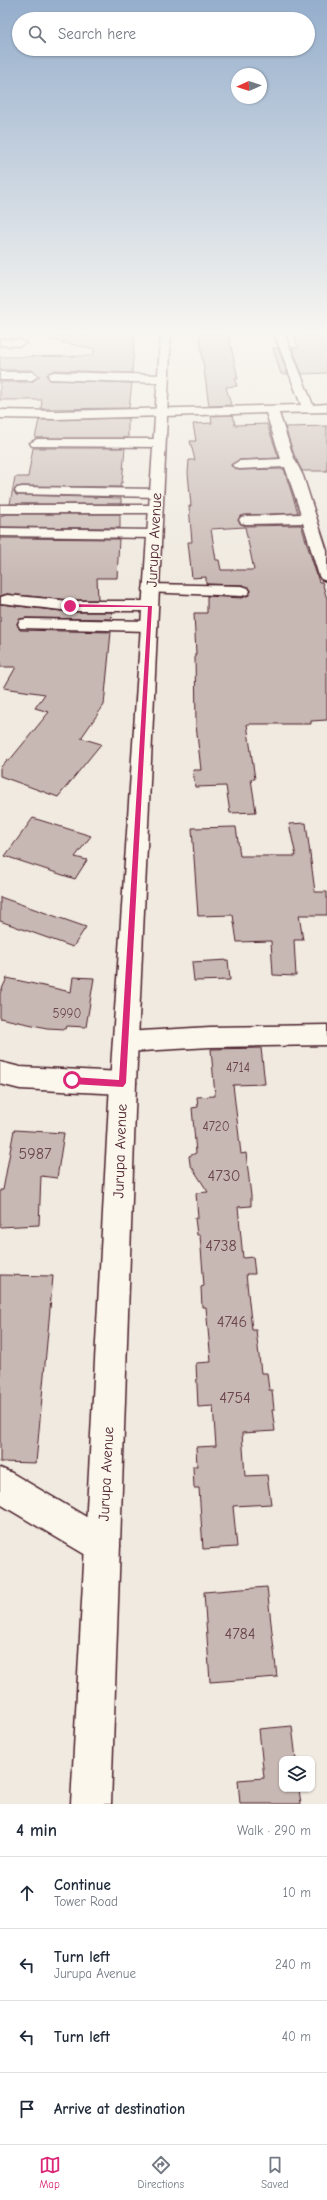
<!DOCTYPE html>
<html lang="en">
<head>
<meta charset="utf-8">
<style>
  body { margin:0; font-family:"Comic Neue",sans-serif; background:#f2f2f3; color:#1f2937 }
  .controls { position:absolute; right:12px; bottom:12px; display:grid; overflow:hidden; border-radius:8px; box-shadow:0 1px 3px #0004 }
  .controls button { width:36px; height:36px; display:grid; place-items:center; padding:0; border:0; border-bottom:1px solid #e0e1e3; background:#fff; color:#1f2937; font:20px sans-serif }
  .compass { position:absolute; left:231px; top:68px; width:36px; height:36px; border-radius:50%; background:#fff; box-shadow:0 1px 3px #0004; rotate:267deg }
  .stop { position:absolute; width:12px; height:12px; margin:-9px; border:3px solid #db2777; border-radius:50%; background:#fff }
  .stop.end { background:#db2777; border-color:#fff; box-shadow:0 1px 4px #0008 }
  .list { margin:0; padding:0; list-style:none }
  h2 { display:flex; justify-content:space-between; align-items:center; height:52px; margin:0; padding:0 16px; font-size:17px }
  h2 small { font-size:13px; font-weight:400; color:#747a83 }
  .list li { display:grid; grid-template-columns:26px 1fr auto; gap:12px; align-items:center; box-sizing:border-box; height:72px; padding:0 16px; border-top:1px solid #e0e1e3 }
  .list b { display:block; font-size:15px; white-space:nowrap }
  .list p { margin:0; font-size:13px; white-space:nowrap; color:#747a83 }
  .list em { font-size:13px; font-style:normal; color:#747a83 }
  .icon { flex:none; width:22px; height:22px; fill:none; stroke:currentColor; stroke-width:2; stroke-linecap:round; stroke-linejoin:round }
  .map { position:relative; flex:none; width:327px; height:1804px; overflow:hidden }
  .search { position:absolute; background:#fff; box-shadow:0 1px 3px #0004; left:12px; right:12px; top:12px; height:44px; display:flex; align-items:center; gap:10px; box-sizing:border-box; padding:0 14px; border-radius:22px; color:#747a83; font-size:15px }
  .sheet { height:340px; background:#fff }
  nav { display:flex; justify-content:space-around; align-items:center; box-sizing:border-box; height:56px; border-top:1px solid #e0e1e3; background:#fff; font-size:11px; color:#747a83 }
  nav a { display:grid; justify-items:center; gap:2px }
  nav .on { color:#db2777 }
  .map>svg:first-child { display:block }
  .building { fill:#c8b8b3; stroke:#4a1f2b; fill-rule:evenodd }
  .lines { fill:none; stroke-linecap:round; stroke-linejoin:round }
  .minor-casing { stroke:#4a1f2b; stroke-width:3 }
  .major-casing { stroke:#4a1f2b; stroke-width:3 }
  .minor { fill:#fbf7ec; fill-rule:evenodd }
  .major { fill:#fbf7ec; fill-rule:evenodd }
  .route { fill:#db2777 }
  .labels { text-anchor:middle; dominant-baseline:central; stroke-width:3; stroke-linejoin:round; paint-order:stroke }
  .number-label { font-size:13px; fill:#6a454d }
  .street-label { font-size:15px; fill:#4a1f2b; stroke:#fbf7ec }
  .near-number-label { font-size:16px; fill:#6a454d }
</style>
</head>
<body>
<div class="map">
<svg width="327" height="1804" viewBox="0 0 327 1804">
  <rect width="100%" height="100%" fill="#f0eae0"/>
  <filter id="ink" filterUnits="userSpaceOnUse"><feTurbulence type="fractalNoise" baseFrequency=".025" numOctaves="2"/><feDisplacementMap in="SourceGraphic" scale="8" xChannelSelector="R" yChannelSelector="G"/><feConvolveMatrix kernelMatrix="1 2 1 2 8 2 1 2 1" color-interpolation-filters="sRGB"/></filter>
  <g filter="url(#ink)">
    <g class="building">
      <polygon points="51,332 135,332 132,373 54,370 47,375 50,380 132,383 129,408 41,409 42,400 0,400 0,382 32,382 39,376 32,370 0,370 0,357 93,356 94,349 51,340"/>
      <polygon points="292,332 327,332 327,373 302,374 292,348 299,348"/>
      <polygon points="199,333 222,333 223,337 229,337 238,379 235,379 237,386 226,387 231,405 209,406"/>
      <polygon points="273,348 278,348 288,374 281,374"/>
      <path d="M233,415L235,425L267,424L279,458L239,460L231,466L239,470L284,469L298,513L246,515L240,516L238,521L241,524L246,526L301,525L319,582H322L327,599V720L311,721V724H247L255,779H251L256,812L230,813L226,786L195,787L193,770H201L196,725L195,654H196L194,613H207V596L242,598L249,595L251,590L242,585L206,584V577L192,578L188,542H192L189,506H191L188,473L189,460H195L190,441H196L193,424L212,423L211,416ZM245,527L254,570H221L219,560H216L211,529Z"/>
      <polygon points="128,418 128,438 35,438 39,420"/>
      <polygon points="327,426 327,471 302,471 294,455 285,427"/>
      <polygon points="33,448 125,448 122,483 120,483 121,487 22,486 17,487 14,490 16,495 121,498 121,504 10,504 15,477 28,477"/>
      <polygon points="7,514 120,514 120,528 0,527 0,516"/>
      <polygon points="0,538 119,539 117,578 97,578 98,600 70,600 7,594 0,596"/>
      <polygon points="0,604 70,612 112,612 111,619 26,618 20,619 17,623 20,630 111,632 104,705 81,738 101,744 58,797 0,776 0,768 7,760 9,761 49,712 35,708 45,694 4,688 16,667 0,667"/>
      <polygon points="33,818 91,836 75,857 87,860 75,879 5,856"/>
      <polygon points="306,823 315,892 327,892 327,915 299,915 303,940 294,940 296,976 273,975 271,941 237,942 233,915 198,916 192,828 236,827 240,856 296,856 289,824"/>
      <polygon points="0,897 86,927 73,947 0,921"/>
      <polygon points="228,960 230,980 194,981 192,962"/>
      <polygon points="73,977 94,978 86,1027 67,1026 66,1029 47,1028 0,1018 0,993 7,978 71,992"/>
      <polygon points="261,1048 265,1084 233,1085 241,1154 246,1153 251,1196 251,1206 238,1207 243,1258 253,1257 255,1274 246,1274 252,1330 256,1330 261,1373 267,1373 269,1390 272,1390 274,1410 272,1410 275,1431 242,1433 245,1476 267,1475 271,1504 233,1506 237,1547 203,1549 199,1488 194,1488 193,1466 197,1466 196,1447 216,1446 213,1406 198,1407 196,1363 211,1362 206,1307 202,1307 201,1287 204,1286 200,1235 197,1235 195,1218 198,1218 196,1193 208,1192 190,1164 189,1156 196,1153 192,1108 198,1107 197,1097 215,1096 211,1049"/>
      <polygon points="14,1130 64,1133 57,1178 41,1176 39,1225 0,1227 0,1190 3,1190"/>
      <polygon points="0,1275 53,1276 36,1463 0,1462"/>
      <polygon points="267,1587 277,1677 210,1682 204,1592"/>
      <polygon points="292,1726 296,1759 282,1759 282,1789 299,1789 301,1804 240,1804 238,1780 264,1778 259,1729"/>
    </g>
    <g class="lines">
      <g class="minor-casing">
        <g id="minor">
          <polygon points="273,330 283,330 313,405 327,404 327,412 279,413 293,456 303,476 327,551 327,581 321,579 319,576 303,523 246,524 241,523 239,520 241,517 246,516 301,514 285,467 239,469 232,465 239,461 281,459 266,413 57,419 0,418 0,410 57,411 301,405"/>
          <polygon points="0,339 20,340 26,343 20,346 0,345"/>
          <polygon points="0,372 32,372 38,376 32,380 0,380"/>
          <polygon points="54,372 162,375 168,379 162,383 50,379 48,376 50,373"/>
          <polygon points="37,439 158,439 165,443 158,447 32,446 30,443"/>
          <polygon points="22,487 156,489 163,493 156,497 17,494 15,491 17,488"/>
          <polygon points="0,505 155,505 162,509 155,513 0,513"/>
          <polygon points="0,528 154,530 159,531 161,534 159,537 154,538 0,536"/>
          <polygon points="151,584 242,586 248,588 250,591 248,594 242,596 145,592 143,589 145,586"/>
          <polygon points="7,595 70,601 150,601 156,603 158,606 156,609 150,611 70,611 1,603 1,597"/>
          <polygon points="26,619 149,621 155,622 157,626 155,630 149,631 20,628 18,624 20,620"/>
          <polygon points="327,1025 327,1045 210,1047 125,1052 116,1049 113,1042 116,1035 125,1032 210,1027"/>
          <polygon points="0,1062 20,1067 123,1072 132,1075 136,1083 132,1091 123,1094 20,1089 0,1084"/>
          <polygon points="0,1468 12,1473 115,1534 120,1546 115,1558 103,1563 91,1558 0,1504"/>
        </g>
      </g>
      <g class="major-casing">
        <polygon id="major" points="161,330 171,330 136,1083 111,1804 71,1804 110,1083"/>
      </g>
      <use href="#minor" class="minor"/>
      <use href="#major" class="major"/>
    </g>
  </g>
  <linearGradient id="sky" x2="0" y2="1"><stop stop-color="#95aecc"/><stop offset="0.57" stop-color="#f8f6f1"/><stop offset="1" stop-color="#f8f6f1" stop-opacity="0"/></linearGradient>
  <rect width="327" height="583" fill="url(#sky)"/>
  <polygon class="route" points="70,604 152,606 126,1083 123,1087 72,1084 69,1080 72,1077 119,1080 148,607 68,607"/>
  <g class="labels">
    <g class="number-label">
      <text x="67" y="1013">5990</text>
      <text x="238" y="1067">4714</text>
      <text x="216" y="1126">4720</text>
    </g>
    <g class="street-label">
      <text transform="translate(154 540) rotate(-87)">Jurupa Avenue</text>
      <text transform="translate(120 1151) rotate(-88)">Jurupa Avenue</text>
      <text transform="translate(106 1474) rotate(-87)">Jurupa Avenue</text>
    </g>
    <g class="near-number-label">
      <text x="35" y="1154">5987</text>
      <text x="224" y="1176">4730</text>
      <text x="221" y="1246">4738</text>
      <text x="232" y="1322">4746</text>
      <text x="235" y="1398">4754</text>
      <text x="240" y="1634">4784</text>
    </g>
  </g>
</svg>
<div class="controls">
<button><svg class="icon" aria-label="layers" viewBox="0 0 24 24"><path d="M12 4l9 5-9 5-9-5zM3 14l9 5 9-5"/></svg></button>
</div>
<svg class="compass" viewBox="-18 -18 36 36"><path d="M0-13l5 13h-10z" fill="#e53935"/><path d="M0 13l5-13h-10z" fill="#747a83"/></svg>
<div class="stop" style="left:72px;top:1080px"></div>
<div class="stop end" style="left:70px;top:606px"></div>
<div class="search"><svg class="icon" aria-label="search" viewBox="0 0 24 24"><circle cx="10" cy="10" r="6"/><path d="M15 15l6 6"/></svg>Search here</div>
</div>
<section class="sheet">
<h2>4 min<small>Walk · 290 m</small></h2>
<ul class="list">
<li><svg class="icon" aria-label="ahead" viewBox="0 0 24 24"><path d="M12 20V5M6 11l6-6 6 6"/></svg><div><b>Continue</b><p>Tower Road</p></div><em>10 m</em></li>
<li><svg class="icon" aria-label="left" viewBox="0 0 24 24"><path d="M17 20v-9H6M10 6l-5 5 5 5"/></svg><div><b>Turn left</b><p>Jurupa Avenue</p></div><em>240 m</em></li>
<li><svg class="icon" aria-label="left" viewBox="0 0 24 24"><path d="M17 20v-9H6M10 6l-5 5 5 5"/></svg><div><b>Turn left</b></div><em>40 m</em></li>
<li><svg class="icon" aria-label="arrive" viewBox="0 0 24 24"><path d="M6 21V4h12l-3 4 3 4H6"/></svg><div><b>Arrive at destination</b></div></li>
</ul>
</section>
<nav>
<a class="on"><svg class="icon" aria-label="map" viewBox="0 0 24 24"><path d="M3 6l6-2 6 2 6-2v14l-6 2-6-2-6 2zM9 4v14M15 6v14"/></svg>Map</a>
<a><svg class="icon" aria-label="directions" viewBox="0 0 24 24"><path d="M12 3l9 9-9 9-9-9zM9 14v-3h6M13 9l2 2-2 2"/></svg>Directions</a>
<a><svg class="icon" aria-label="saved" viewBox="0 0 24 24"><path d="M7 4h10v16l-5-4-5 4z"/></svg>Saved</a>
</nav>
</body>
</html>
